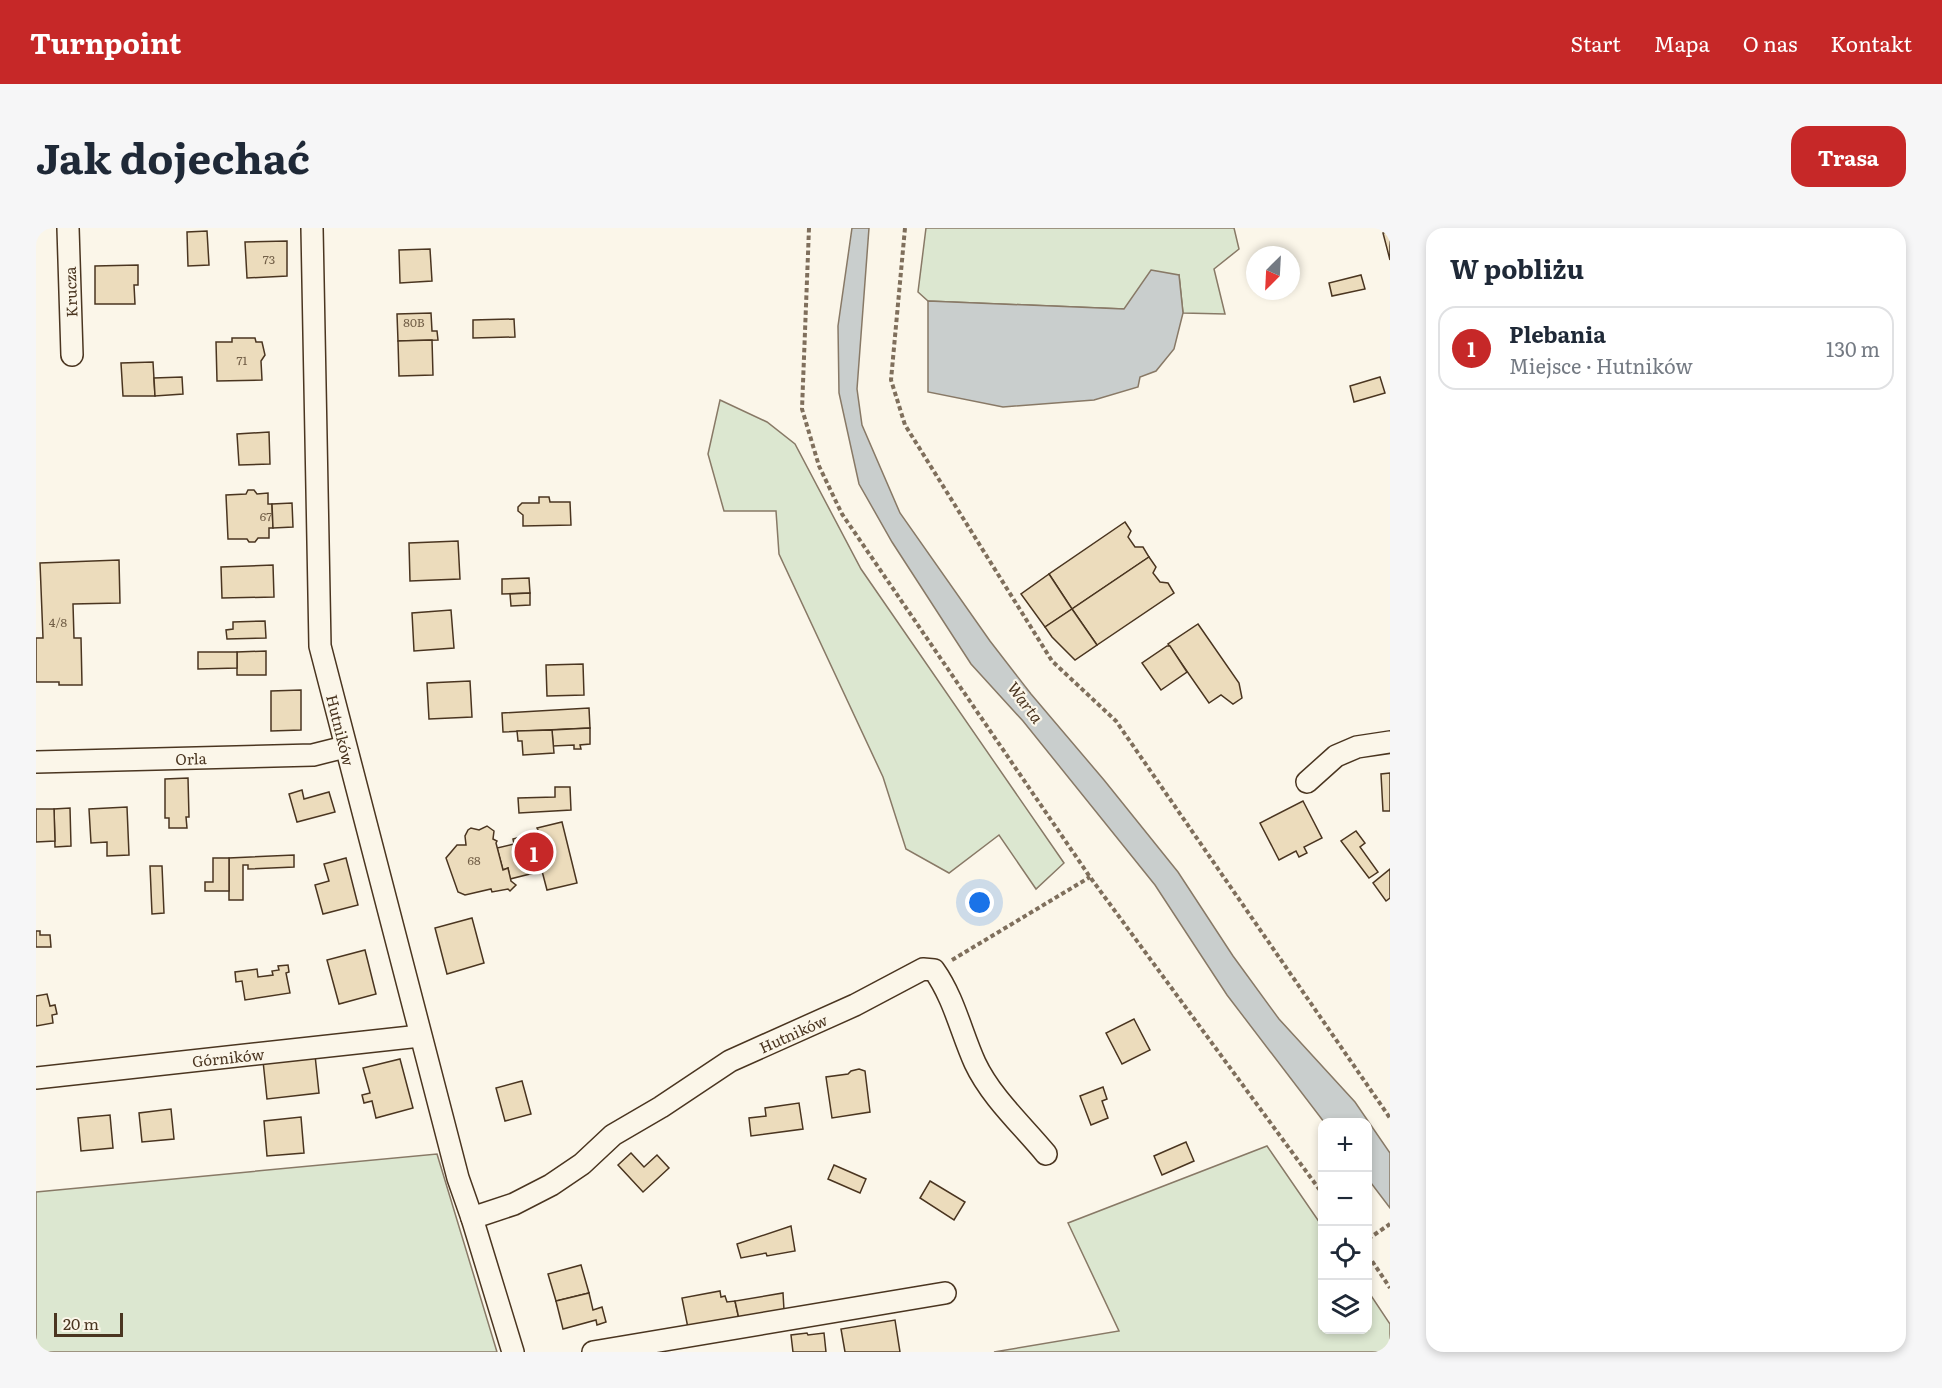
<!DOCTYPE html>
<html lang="pl">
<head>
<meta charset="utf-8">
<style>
  body { margin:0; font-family:Literata,serif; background:#f6f6f7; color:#1f2937 }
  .controls { position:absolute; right:18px; bottom:18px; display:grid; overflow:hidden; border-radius:12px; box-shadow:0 3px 9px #0003 }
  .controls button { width:54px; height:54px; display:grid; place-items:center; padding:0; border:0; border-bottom:2px solid #e0e1e3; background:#fff; color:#1f2937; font:30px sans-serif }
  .compass { position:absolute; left:1210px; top:18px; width:54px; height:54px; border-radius:50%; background:#fff; box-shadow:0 3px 9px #0003; rotate:204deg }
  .scale { position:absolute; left:18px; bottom:15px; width:69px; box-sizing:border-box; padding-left:6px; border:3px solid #4a3520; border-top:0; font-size:16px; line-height:21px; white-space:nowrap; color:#4a3520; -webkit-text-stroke:4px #fbf6e9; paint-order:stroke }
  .you { position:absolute; left:944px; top:675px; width:21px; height:21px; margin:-15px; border:4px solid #fff; border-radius:50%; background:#1a73e8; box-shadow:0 0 0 9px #1a73e833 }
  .badge { display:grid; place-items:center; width:39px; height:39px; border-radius:50%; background:#c62828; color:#fff; font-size:20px; font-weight:700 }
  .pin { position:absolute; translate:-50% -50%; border:3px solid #fff; box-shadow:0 2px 6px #0006 }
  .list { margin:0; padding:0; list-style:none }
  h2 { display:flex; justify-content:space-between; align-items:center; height:78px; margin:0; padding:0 24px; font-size:26px }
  h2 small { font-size:20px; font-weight:400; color:#747a83 }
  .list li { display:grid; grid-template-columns:39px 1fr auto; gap:18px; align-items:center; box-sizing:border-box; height:84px; margin:0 12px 12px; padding:0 12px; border:2px solid #e0e1e3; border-radius:18px }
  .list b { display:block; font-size:22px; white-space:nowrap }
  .list p { margin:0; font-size:20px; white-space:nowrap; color:#747a83 }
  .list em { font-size:20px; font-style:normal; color:#747a83 }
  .icon { flex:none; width:33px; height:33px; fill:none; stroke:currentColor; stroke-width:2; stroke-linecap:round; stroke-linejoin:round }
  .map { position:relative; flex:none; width:1354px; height:1124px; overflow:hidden; border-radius:18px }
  header { display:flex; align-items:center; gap:36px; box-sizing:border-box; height:84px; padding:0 30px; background:#c62828; color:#fff }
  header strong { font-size:28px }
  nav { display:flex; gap:33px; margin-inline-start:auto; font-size:21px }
  .intro { display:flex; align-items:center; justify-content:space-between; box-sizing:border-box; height:144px; padding:0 36px }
  h1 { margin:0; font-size:42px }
  .button { padding:15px 27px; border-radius:18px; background:#c62828; color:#fff; font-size:21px; font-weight:700 }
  main { display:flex; gap:36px; padding:0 36px }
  aside { flex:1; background:#fff; border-radius:18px; box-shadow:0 3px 9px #0003 }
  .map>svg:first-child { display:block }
  .green { fill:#dce7d0; stroke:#887966; stroke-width:1.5 }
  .water { fill:#c9cecd; stroke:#887966; stroke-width:1.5 }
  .building { fill:#ecdcbc; stroke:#4a3520; stroke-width:1.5 }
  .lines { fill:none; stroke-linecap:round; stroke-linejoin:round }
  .minor-casing { stroke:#4a3520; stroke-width:24 }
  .path { stroke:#7f6f5c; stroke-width:4; stroke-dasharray:4.5 3; stroke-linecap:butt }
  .minor { stroke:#fbf6e9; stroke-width:21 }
  .labels { text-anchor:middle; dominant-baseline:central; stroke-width:4.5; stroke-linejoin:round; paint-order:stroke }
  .number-label { font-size:12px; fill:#725f47 }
  .street-label { font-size:15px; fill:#4a3520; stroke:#fbf6e9 }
  .water-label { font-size:16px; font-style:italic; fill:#4a3520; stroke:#fbf6e9 }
</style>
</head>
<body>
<header>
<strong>Turnpoint</strong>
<nav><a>Start</a><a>Mapa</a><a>O nas</a><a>Kontakt</a></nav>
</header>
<div class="intro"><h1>Jak dojechać</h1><a class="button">Trasa</a></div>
<main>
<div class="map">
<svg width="1354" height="1124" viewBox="0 0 1354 1124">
  <rect width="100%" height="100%" fill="#fbf6e9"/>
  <g class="green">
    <polygon points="890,0 1198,0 1203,21 1178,41 1189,86 1147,85 1143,47 1089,81 892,73 882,64"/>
    <polygon points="684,172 731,194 759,216 825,341 1028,635 1000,661 963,607 913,645 870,621 847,549 743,326 740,283 688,283 672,226"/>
    <polygon points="1231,918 1286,998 1286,1102 1332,1102 1332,1063 1354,1096 1354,1124 958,1124 1083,1103 1032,995"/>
    <polygon points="401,926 461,1124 0,1124 0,964"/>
  </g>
  <g class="water">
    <polygon points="816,0 833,0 821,161 826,197 864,285 954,413 995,466 1068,552 1142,644 1197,728 1243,791 1319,874 1354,925 1354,980 1332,951 1332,894 1288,894 1191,767 1119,657 987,493 935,436 856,314 823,256 803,165 802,98"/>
    <polygon points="1115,42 1143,47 1147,85 1138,121 1120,143 1104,149 1102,159 1058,172 967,179 892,164 892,73 1088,81"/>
  </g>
  <g class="building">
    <polygon points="171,3 173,37 152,38 151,4"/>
    <polygon points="1354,3 1354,32 1347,5"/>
    <polygon points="251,13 251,48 211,50 209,14"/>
    <polygon points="394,21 396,53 364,55 363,22"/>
    <polygon points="102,37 102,57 98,57 99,76 59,76 59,38"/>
    <polygon points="1325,47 1329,61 1296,68 1293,55"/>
    <polygon points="395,85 396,103 401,103 402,112 362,113 361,86"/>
    <polygon points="478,91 479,109 437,110 437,92"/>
    <polygon points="196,110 219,110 220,114 226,114 229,127 225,133 226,152 181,153 180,114 196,114"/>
    <polygon points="396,112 397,147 363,148 362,113"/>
    <polygon points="117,134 119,168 87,168 85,135"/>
    <polygon points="146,149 147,166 119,168 118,150"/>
    <polygon points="1344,149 1349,165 1318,174 1314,158"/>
    <polygon points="233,204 234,236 203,237 201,206"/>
    <polygon points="212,262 218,262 221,266 232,265 232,276 236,276 237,300 233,300 233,310 222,310 219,314 213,314 211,311 192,311 190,267 210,266"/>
    <polygon points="503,269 513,269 514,274 534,274 535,297 487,298 487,287 482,283 482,279 486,275 503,275"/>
    <polygon points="256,275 257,299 237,300 236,276"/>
    <polygon points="1089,294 1095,303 1092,309 1099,319 1107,319 1113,329 1036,381 1013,346"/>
    <polygon points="422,313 424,351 374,353 373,315"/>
    <polygon points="1113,329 1120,339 1117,345 1124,354 1132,355 1138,365 1061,417 1036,381"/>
    <polygon points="83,332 84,375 37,376 38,410 45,410 46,457 23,457 23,454 0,454 0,410 7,410 4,335"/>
    <polygon points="237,337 238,369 186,370 185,339"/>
    <polygon points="1013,346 1036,381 1009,399 985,366"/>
    <polygon points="493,350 494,365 466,366 466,351"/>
    <polygon points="494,365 494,377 475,378 474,366"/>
    <polygon points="1036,381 1061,417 1039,432 1016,409 1009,399"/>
    <polygon points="415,382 418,420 378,423 376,385"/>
    <polygon points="229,393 230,410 191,411 190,402 197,401 197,394"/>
    <polygon points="1162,396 1203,455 1206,470 1197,476 1185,467 1173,475 1132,416"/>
    <polygon points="1131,418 1134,418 1151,444 1125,462 1106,435"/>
    <polygon points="230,423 230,447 201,447 201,424"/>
    <polygon points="162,424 201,424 201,440 162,441"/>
    <polygon points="547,436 548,467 511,468 510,437"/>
    <polygon points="434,453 436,489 393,491 391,455"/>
    <polygon points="265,462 265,502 235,503 235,463"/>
    <polygon points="553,480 554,500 467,504 466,485"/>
    <polygon points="554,500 554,516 544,517 545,521 538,521 538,517 517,518 516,502"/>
    <polygon points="516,502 518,525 487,527 486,513 482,513 481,503"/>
    <polygon points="1354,545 1354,583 1347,583 1345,546"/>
    <polygon points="152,550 153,589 150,589 151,600 133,600 133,590 129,590 129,551"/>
    <polygon points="519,559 534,559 535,582 483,585 482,570 519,569"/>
    <polygon points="266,562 268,571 293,564 299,584 261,594 253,566"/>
    <polygon points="1267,573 1286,610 1268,619 1271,625 1263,629 1260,623 1243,632 1224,595"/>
    <polygon points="91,579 93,627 71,628 71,614 55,615 53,581"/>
    <polygon points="34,580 35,618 19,619 18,581"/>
    <polygon points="0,581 18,581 19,613 0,614"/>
    <polygon points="526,594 541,655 511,662 506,643 474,651 472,640 467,642 461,620 478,616 477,611 503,604 501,600"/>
    <polygon points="451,598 458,603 457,611 461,613 460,615 467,642 472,640 475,653 480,657 474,663 472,661 456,664 455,661 429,667 422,664 410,630 421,617 430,617 429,608 432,602 435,600 443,602"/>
    <polygon points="1320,603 1329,615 1324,619 1342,644 1333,650 1305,613"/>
    <polygon points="258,627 258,639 212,641 212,637 207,637 207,672 193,672 193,630"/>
    <polygon points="177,630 193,630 193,663 169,663 169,654 177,654"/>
    <polygon points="310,630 322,677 287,686 279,657 293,653 288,636"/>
    <polygon points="114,638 126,638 128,685 116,686"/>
    <polygon points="1354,641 1354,670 1350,673 1337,655"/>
    <polygon points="436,690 448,735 411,746 399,700"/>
    <polygon points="0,703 4,703 4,707 14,707 15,719 0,719"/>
    <polygon points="329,722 340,766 303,776 291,732"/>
    <polygon points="252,737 253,744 250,745 254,765 209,772 206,753 200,754 199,744 221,741 222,749 237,747 236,743 243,742 242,738"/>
    <polygon points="11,766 14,778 19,777 21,786 16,787 17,795 0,798 0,768"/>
    <polygon points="1098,791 1114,822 1086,836 1070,805"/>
    <polygon points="279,827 283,865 231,871 227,833"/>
    <polygon points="364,831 377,880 340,890 336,873 328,875 326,867 334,865 327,840"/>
    <polygon points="823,841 829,843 834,884 796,890 790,849 812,846 815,843"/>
    <polygon points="486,853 495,886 469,893 460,860"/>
    <polygon points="1067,859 1071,871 1066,873 1072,890 1055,897 1044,868"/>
    <polygon points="763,875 767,901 715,908 713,890 730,888 729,880"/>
    <polygon points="135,881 138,911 106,914 103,885"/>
    <polygon points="74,887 77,920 45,923 42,890"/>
    <polygon points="265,889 268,925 231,928 228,893"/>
    <polygon points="1150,914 1158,933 1126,947 1118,928"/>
    <polygon points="595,925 608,939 621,927 633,940 607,964 582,937"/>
    <polygon points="798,937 830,951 824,965 792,951"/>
    <polygon points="894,953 929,974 918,992 884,970"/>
    <polygon points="755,998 759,1023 731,1028 730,1025 705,1030 701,1016"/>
    <polygon points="545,1037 553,1065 520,1073 512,1046"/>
    <polygon points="684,1063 685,1069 689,1068 691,1074 699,1073 703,1091 652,1100 646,1070"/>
    <polygon points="553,1065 557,1082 566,1079 570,1094 561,1097 560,1092 527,1101 520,1073"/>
    <polygon points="747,1065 748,1082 703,1091 699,1073"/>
    <polygon points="859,1092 864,1124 809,1124 805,1101"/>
    <polygon points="771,1105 772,1107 788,1105 790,1124 757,1124 755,1107"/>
  </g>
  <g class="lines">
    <g class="minor-casing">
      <g id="minor">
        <polyline points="32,0 36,127"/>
        <polyline points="276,0 284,418 422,950 436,990 477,1124"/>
        <polyline points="0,534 277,527 309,519"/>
        <polyline points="1271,554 1300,528 1321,519 1354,514"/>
        <polyline points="0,850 384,808"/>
        <path d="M436,990L478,976L515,957L546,936L577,907L625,879L694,833L819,777L887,741L898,742C918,770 925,804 939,835C955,869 986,897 1010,926"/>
        <polyline points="557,1124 909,1065"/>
      </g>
    </g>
    <g class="path">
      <polyline points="773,0 766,181 783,238 806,286 1054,649 1286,965"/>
      <polyline points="869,0 855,152 869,197 1016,433 1080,493 1354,890"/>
      <polyline points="916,732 1054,649"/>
      <polyline points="1332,1011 1354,996"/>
      <polyline points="1332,1027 1354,1060"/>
    </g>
    <use href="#minor" class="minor"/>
  </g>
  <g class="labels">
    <g class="number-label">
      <text x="233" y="31">73</text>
      <text x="378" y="94">80B</text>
      <text x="206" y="132">71</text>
      <text x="230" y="288">67</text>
      <text x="22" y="394">4/8</text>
      <text x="438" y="632">68</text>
    </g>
    <g class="street-label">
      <text transform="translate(34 64) rotate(-92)">Krucza</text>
      <text transform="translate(305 502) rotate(76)">Hutników</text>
      <text transform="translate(155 530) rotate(-2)">Orla</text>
      <text transform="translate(757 805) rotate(-24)">Hutników</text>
      <text transform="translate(192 829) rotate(-6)">Górników</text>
    </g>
    <g class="water-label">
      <text transform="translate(990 474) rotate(53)">Warta</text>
    </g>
  </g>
</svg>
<div class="controls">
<button>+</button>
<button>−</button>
<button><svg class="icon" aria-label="locate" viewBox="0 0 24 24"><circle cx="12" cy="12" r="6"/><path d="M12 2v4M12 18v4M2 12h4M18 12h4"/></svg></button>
<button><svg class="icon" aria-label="layers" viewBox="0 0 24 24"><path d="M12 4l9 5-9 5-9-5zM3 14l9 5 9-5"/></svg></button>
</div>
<svg class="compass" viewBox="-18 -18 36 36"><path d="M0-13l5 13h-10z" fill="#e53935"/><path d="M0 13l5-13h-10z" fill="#747a83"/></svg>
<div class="scale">20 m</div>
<div class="you"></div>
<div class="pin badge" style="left:498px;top:624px">1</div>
</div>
<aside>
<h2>W pobliżu<small></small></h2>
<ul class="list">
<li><span class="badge">1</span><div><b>Plebania</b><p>Miejsce · Hutników</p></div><em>130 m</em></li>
</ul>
</aside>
</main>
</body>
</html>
